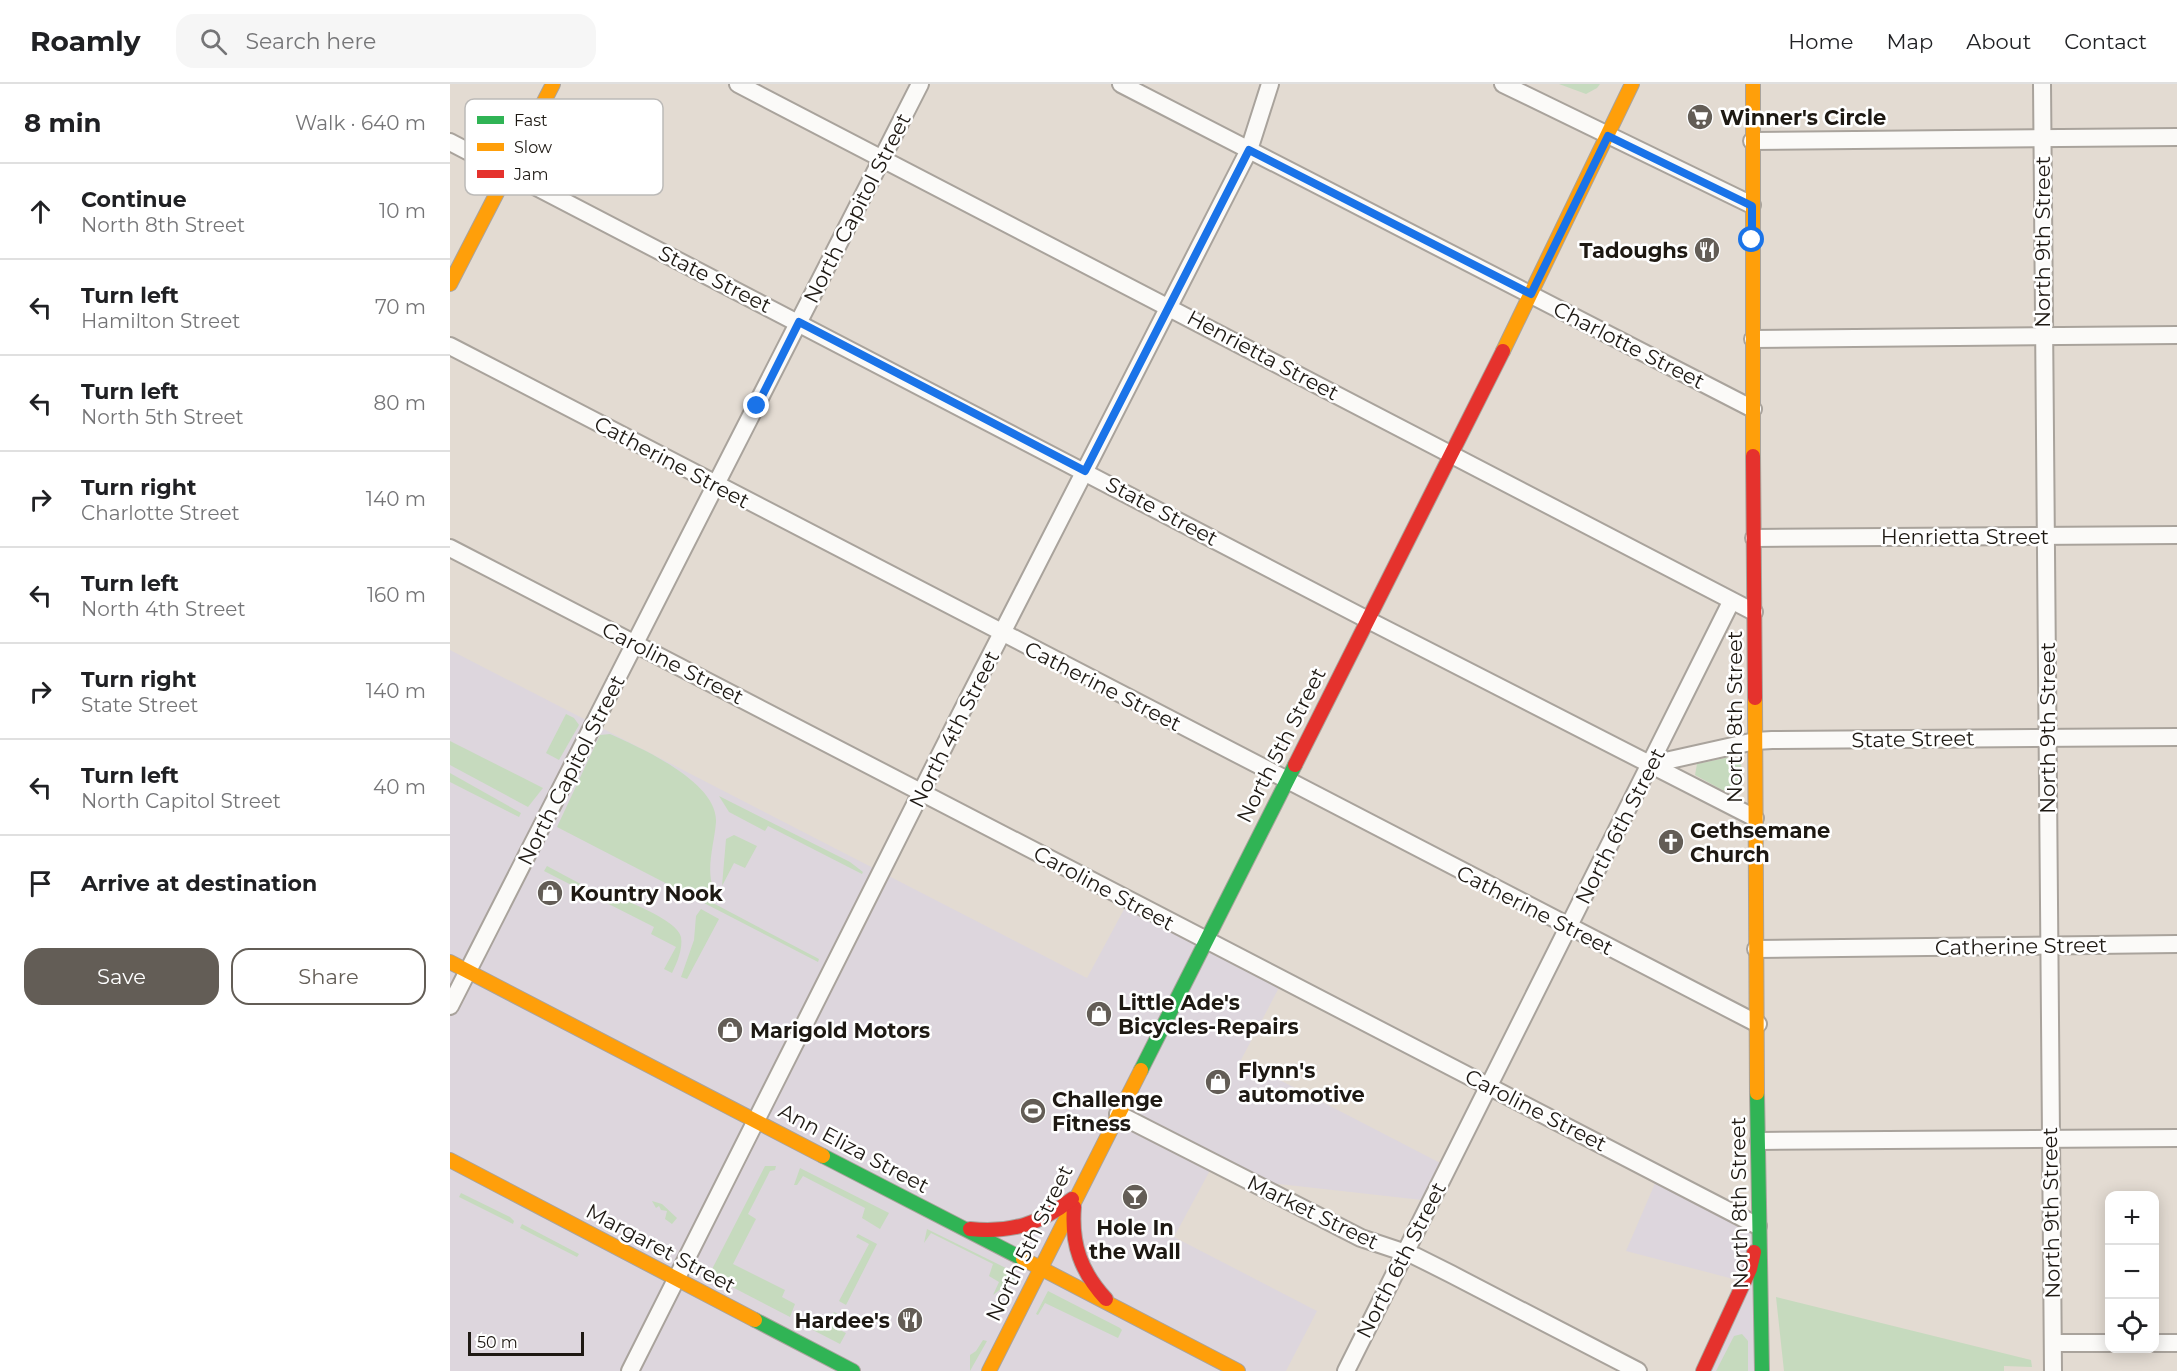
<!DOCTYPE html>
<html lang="en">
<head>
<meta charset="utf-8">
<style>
  body { margin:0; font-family:Montserrat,sans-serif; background:#f6f6f6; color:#202124 }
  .controls { position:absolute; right:18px; bottom:18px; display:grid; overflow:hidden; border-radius:12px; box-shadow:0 3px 15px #0003 }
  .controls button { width:54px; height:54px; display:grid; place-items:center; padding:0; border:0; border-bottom:2px solid #e0e0e0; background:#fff; color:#202124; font:30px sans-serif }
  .scale { position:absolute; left:18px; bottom:15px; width:116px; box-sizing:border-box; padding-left:6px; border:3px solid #1e1913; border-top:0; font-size:16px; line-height:21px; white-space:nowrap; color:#1e1913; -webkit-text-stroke:4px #fff; paint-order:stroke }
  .stop { position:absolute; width:18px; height:18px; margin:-14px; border:4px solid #1a73e8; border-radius:50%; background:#fff }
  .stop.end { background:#1a73e8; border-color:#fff; box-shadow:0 2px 6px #0008 }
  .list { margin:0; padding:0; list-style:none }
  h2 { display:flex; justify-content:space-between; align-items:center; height:78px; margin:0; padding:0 24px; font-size:26px }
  h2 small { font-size:20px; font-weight:400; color:#757577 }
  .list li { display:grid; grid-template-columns:39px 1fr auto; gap:18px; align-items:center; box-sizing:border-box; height:96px; padding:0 24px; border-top:2px solid #e0e0e0 }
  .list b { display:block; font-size:22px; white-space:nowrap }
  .list p { margin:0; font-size:20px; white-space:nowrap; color:#757577 }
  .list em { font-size:20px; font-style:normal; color:#757577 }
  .actions { display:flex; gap:12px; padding:18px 24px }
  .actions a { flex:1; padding:14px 0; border:2px solid #635d56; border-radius:18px; text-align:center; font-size:21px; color:#635d56 }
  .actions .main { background:#635d56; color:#fff }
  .icon { flex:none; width:33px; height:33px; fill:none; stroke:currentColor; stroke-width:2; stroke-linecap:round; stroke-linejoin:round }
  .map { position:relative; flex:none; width:1727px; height:1287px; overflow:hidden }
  header { display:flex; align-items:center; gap:36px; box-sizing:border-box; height:84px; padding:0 30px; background:#fff; border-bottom:2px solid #e0e0e0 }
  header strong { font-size:28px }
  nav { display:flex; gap:33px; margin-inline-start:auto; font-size:21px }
  .search { width:420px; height:54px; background:#f6f6f6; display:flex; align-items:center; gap:15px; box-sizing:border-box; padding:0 21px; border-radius:18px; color:#757577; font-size:22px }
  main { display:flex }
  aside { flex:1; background:#fff }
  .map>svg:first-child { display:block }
  .commercial { fill:#ddd6dd }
  .green { fill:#c6dabe }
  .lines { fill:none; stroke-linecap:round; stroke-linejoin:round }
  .street-casing { stroke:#a9a39c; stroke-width:20 }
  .fast-casing { stroke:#a9a39c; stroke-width:16 }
  .slow-casing { stroke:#a9a39c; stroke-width:16 }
  .jam-casing { stroke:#a9a39c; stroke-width:16 }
  .street { stroke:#fbfaf8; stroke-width:16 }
  .fast { stroke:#30b455; stroke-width:14 }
  .slow { stroke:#ff9f0a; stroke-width:14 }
  .jam { stroke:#e5322d; stroke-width:14 }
  .route { stroke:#1a73e8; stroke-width:8 }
  .labels { text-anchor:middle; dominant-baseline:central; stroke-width:5; stroke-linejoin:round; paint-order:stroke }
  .poi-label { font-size:21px; font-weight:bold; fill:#1e1913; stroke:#fff; text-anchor:start }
  .street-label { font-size:21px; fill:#1e1913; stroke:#fff }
  .key { fill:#fff; stroke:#bcbab8; stroke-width:1.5 }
  .key-label { font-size:16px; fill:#1e1913 }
</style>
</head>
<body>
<header>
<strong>Roamly</strong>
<div class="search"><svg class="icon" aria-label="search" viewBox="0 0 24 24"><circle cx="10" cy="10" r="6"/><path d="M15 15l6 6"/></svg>Search here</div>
<nav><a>Home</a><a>Map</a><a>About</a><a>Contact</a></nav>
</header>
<main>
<aside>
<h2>8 min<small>Walk · 640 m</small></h2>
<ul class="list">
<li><svg class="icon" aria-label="ahead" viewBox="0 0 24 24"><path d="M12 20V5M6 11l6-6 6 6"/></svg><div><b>Continue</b><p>North 8th Street</p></div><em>10 m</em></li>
<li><svg class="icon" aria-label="left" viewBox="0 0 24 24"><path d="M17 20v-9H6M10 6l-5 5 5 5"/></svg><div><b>Turn left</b><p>Hamilton Street</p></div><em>70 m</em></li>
<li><svg class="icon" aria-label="left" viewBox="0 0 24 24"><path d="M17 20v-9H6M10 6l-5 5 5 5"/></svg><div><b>Turn left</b><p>North 5th Street</p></div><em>80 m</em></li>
<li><svg class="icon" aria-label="right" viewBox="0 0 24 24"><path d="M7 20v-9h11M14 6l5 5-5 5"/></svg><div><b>Turn right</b><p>Charlotte Street</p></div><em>140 m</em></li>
<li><svg class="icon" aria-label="left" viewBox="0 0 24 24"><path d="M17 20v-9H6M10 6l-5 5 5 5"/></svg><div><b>Turn left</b><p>North 4th Street</p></div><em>160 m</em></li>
<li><svg class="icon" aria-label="right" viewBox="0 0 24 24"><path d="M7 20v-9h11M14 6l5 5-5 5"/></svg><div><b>Turn right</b><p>State Street</p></div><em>140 m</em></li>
<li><svg class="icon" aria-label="left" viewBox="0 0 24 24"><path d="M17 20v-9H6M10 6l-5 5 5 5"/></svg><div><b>Turn left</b><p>North Capitol Street</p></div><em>40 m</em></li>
<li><svg class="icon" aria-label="arrive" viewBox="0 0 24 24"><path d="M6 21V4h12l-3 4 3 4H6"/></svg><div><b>Arrive at destination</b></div></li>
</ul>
<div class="actions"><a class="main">Save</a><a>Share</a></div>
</aside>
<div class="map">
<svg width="1727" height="1287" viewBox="0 0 1727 1287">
  <rect width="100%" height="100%" fill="#e3dbd2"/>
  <g class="commercial">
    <polygon points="0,566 637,894 679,816 833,896 791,976 998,1083 981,1117 801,1097 764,1079 724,1153 867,1227 836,1287 0,1287"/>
    <polygon points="1209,1090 1308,1142 1313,1287 1253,1287 1295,1198 1176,1167"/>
  </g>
  <g class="green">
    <polygon points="1109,0 1150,0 1147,4 1136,10"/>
    <polygon points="116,630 124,634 129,641 109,676 96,669"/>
    <path d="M160,650C191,664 268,698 266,738C264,763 254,788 266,811L263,819L369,875L368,878L107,743L150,651Z"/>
    <polygon points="0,657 93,704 78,723 0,681"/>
    <polygon points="1280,673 1291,678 1292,703 1285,708 1274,707 1245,691 1247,680"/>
    <polygon points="0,689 71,729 69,733 0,698"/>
    <polygon points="269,712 400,778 413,788 412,790 318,742 315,747 279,728"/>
    <polygon points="284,751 307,762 295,784 284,779 272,802 276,755"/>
    <polygon points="97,782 140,805 137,809 94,787"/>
    <path d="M142,806L148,809L156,808C173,816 227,835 231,853C233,865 227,879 222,889L214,885L226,863L201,850L204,843L139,810Z"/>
    <polygon points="251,825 269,835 237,895 231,893 244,856 246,832"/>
    <polygon points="315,1082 326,1082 325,1086 320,1087 298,1130 306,1135 283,1180 335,1206 332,1213 345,1220 340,1233 259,1191"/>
    <polygon points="350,1084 439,1129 430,1145 412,1134 415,1124 353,1092 347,1101 344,1101"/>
    <polygon points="11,1109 60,1133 64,1137 63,1140 9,1113"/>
    <polygon points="202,1117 212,1120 227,1134 222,1140 215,1135 217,1127 211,1126 209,1122 206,1124"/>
    <polygon points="72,1140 129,1170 127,1173 70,1144"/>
    <polygon points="477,1145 562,1187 564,1195 543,1211 549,1198 539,1192 543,1180 481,1149 474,1159"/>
    <polygon points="408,1150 427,1160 396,1221 389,1217 419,1160 406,1153"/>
    <polygon points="598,1207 670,1244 672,1246 668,1254 595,1219 588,1231 586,1230"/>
    <polygon points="1326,1213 1581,1276 1582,1283 1554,1282 1554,1287 1334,1287"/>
    <polygon points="384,1228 390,1231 384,1243 396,1249 390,1260 359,1244 366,1230 379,1237"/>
    <polygon points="1292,1250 1298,1257 1298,1287 1266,1287 1284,1252"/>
    <polygon points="533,1256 537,1257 520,1287 520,1271 526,1267"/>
  </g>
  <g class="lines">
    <g class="street-casing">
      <g id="street">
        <polyline points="288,0 1304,528"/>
        <polyline points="671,0 1303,325"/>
        <polyline points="1053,0 1302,121"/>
        <polyline points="1592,0 1603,1287"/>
        <polyline points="1302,57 1727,53"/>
        <polyline points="0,58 918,536 1305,734"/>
        <polyline points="1303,255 1727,251"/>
        <polyline points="0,262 1308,940"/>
        <polyline points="1304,454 1727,451"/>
        <polyline points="0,464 1308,1142"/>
        <polyline points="1202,680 1305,657 1322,656 1727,653"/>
        <polyline points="1306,865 1727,860"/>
        <polyline points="0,922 470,0"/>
        <polyline points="668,1030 911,1154 965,1172 1001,1190 1188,1287"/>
        <polyline points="1309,1057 1727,1054"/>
        <polyline points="1603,1259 1660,1259"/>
        <polyline points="1704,1259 1727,1259"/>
        <polyline points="180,1287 511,629 799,66 820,0"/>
        <polyline points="896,1287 1281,518"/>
      </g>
    </g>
    <g class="fast-casing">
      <g id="fast">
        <polyline points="691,986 845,681"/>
        <polyline points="1307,1009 1312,1287"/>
        <polyline points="373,1072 573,1175"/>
        <polyline points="305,1236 403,1287"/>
      </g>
    </g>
    <g class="slow-casing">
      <g id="slow">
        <polyline points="1303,0 1303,372"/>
        <polyline points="0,200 103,0"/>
        <polyline points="1053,267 1182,0"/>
        <polyline points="1305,614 1307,1009"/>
        <polyline points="0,878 373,1072"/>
        <polyline points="0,1076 305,1236"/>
        <polyline points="573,1175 788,1287"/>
        <polyline points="539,1287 691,986"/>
      </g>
    </g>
    <g class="jam-casing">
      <g id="jam">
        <polyline points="1303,372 1305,614"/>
        <polyline points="845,681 1053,267"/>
        <path d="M624,1123C621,1160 631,1188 656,1215"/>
        <path d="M520,1145C561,1149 590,1140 622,1115"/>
        <polyline points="1253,1287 1300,1185 1304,1168"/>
      </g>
    </g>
    <use href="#street" class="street"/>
    <use href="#fast" class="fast"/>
    <use href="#slow" class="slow"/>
    <use href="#jam" class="jam"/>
  </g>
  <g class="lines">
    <polyline class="route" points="307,322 349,238 635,387 799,66 1081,210 1158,52 1302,122 1302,156"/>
  </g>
  <defs>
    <g id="supermarket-disc" transform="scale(1.35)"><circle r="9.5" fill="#635d56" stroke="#fff"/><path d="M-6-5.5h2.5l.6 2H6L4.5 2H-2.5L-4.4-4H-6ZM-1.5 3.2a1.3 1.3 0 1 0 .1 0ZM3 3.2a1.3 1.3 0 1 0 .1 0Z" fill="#fff"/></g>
    <g id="restaurant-disc" transform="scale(1.35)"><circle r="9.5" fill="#635d56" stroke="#fff"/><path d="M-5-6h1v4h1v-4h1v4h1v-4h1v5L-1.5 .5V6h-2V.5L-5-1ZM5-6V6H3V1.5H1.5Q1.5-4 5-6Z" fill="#fff"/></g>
    <g id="church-disc" transform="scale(1.35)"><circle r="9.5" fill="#635d56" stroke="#fff"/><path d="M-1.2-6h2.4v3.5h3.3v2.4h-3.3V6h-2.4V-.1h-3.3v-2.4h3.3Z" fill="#fff"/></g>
    <g id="shop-disc" transform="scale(1.35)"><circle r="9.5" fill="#635d56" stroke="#fff"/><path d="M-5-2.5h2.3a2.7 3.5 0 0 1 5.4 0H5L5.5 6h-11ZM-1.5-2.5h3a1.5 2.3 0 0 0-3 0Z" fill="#fff"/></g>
    <g id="stadium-disc" transform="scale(1.35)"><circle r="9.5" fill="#635d56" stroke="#fff"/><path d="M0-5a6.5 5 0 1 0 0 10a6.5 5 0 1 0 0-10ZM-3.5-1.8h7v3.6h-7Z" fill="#fff"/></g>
    <g id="bar-disc" transform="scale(1.35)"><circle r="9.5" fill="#635d56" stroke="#fff"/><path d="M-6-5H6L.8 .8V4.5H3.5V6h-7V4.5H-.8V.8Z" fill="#fff"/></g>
  </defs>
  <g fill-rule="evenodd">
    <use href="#supermarket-disc" x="1250" y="33"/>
    <use href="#restaurant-disc" x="1257" y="166"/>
    <use href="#church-disc" x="1221" y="758"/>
    <use href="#shop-disc" x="100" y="809"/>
    <use href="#shop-disc" x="649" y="930"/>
    <use href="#shop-disc" x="280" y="946"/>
    <use href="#shop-disc" x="768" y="998"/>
    <use href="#stadium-disc" x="583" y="1027"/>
    <use href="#bar-disc" x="685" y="1113"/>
    <use href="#restaurant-disc" x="460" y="1236"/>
  </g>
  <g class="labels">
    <g class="poi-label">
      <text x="1270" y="33">Winner's Circle</text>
      <text x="1238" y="166" text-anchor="end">Tadoughs</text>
      <text x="1240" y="746">Gethsemane<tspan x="1240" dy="24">Church</tspan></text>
      <text x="120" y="809">Kountry Nook</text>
      <text x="668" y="918">Little Ade's<tspan x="668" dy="24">Bicycles-Repairs</tspan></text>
      <text x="300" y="946">Marigold Motors</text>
      <text x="788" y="986">Flynn's<tspan x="788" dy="24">automotive</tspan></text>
      <text x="602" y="1015">Challenge<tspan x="602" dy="24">Fitness</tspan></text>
      <text x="685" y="1143" text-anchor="middle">Hole In<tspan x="685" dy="24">the Wall</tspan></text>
      <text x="440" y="1236" text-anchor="end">Hardee's</text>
    </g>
    <g class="street-label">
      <text transform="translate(407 124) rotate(-63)">North Capitol Street</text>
      <text transform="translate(1592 158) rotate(-90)">North 9th Street</text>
      <text transform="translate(265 195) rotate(27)">State Street</text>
      <text transform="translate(1179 261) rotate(27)">Charlotte Street</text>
      <text transform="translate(813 271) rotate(28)">Henrietta Street</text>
      <text transform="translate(222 378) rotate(28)">Catherine Street</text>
      <text transform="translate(712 427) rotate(28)">State Street</text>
      <text x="1515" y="452">Henrietta Street</text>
      <text transform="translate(223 579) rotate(27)">Caroline Street</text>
      <text transform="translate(653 602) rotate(27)">Catherine Street</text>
      <text transform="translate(1284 633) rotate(-90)">North 8th Street</text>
      <text transform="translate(1597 644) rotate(-90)">North 9th Street</text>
      <text transform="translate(504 645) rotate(-63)">North 4th Street</text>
      <text transform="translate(1463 655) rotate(-1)">State Street</text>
      <text transform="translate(831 661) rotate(-63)">North 5th Street</text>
      <text transform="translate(121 686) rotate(-63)">North Capitol Street</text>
      <text transform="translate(1170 742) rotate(-63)">North 6th Street</text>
      <text transform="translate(654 804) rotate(28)">Caroline Street</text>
      <text transform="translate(1085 826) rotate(27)">Catherine Street</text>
      <text transform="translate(1571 862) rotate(-1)">Catherine Street</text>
      <text transform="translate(1086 1026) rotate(27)">Caroline Street</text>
      <text transform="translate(404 1064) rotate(28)">Ann Eliza Street</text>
      <text transform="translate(1289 1119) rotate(-91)">North 8th Street</text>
      <text transform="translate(863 1128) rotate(26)">Market Street</text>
      <text transform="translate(1601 1129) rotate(-91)">North 9th Street</text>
      <text transform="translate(579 1159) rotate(-64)">North 5th Street</text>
      <text transform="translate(211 1164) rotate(28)">Margaret Street</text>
      <text transform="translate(951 1176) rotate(-63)">North 6th Street</text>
    </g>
  </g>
  <rect x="15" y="15" width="198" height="96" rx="9" class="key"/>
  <rect x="27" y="32" width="27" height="8" fill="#30b455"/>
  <rect x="27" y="59" width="27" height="8" fill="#ff9f0a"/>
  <rect x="27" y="86" width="27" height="8" fill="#e5322d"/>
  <g class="key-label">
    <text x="64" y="42">Fast</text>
    <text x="64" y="69">Slow</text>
    <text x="64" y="96">Jam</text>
  </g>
</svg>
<div class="controls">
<button>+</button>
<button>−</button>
<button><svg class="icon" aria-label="locate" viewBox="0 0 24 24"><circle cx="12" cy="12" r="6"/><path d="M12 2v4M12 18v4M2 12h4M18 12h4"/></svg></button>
</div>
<div class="scale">50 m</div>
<div class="stop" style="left:1302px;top:156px"></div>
<div class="stop end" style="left:307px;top:322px"></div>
</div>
</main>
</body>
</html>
